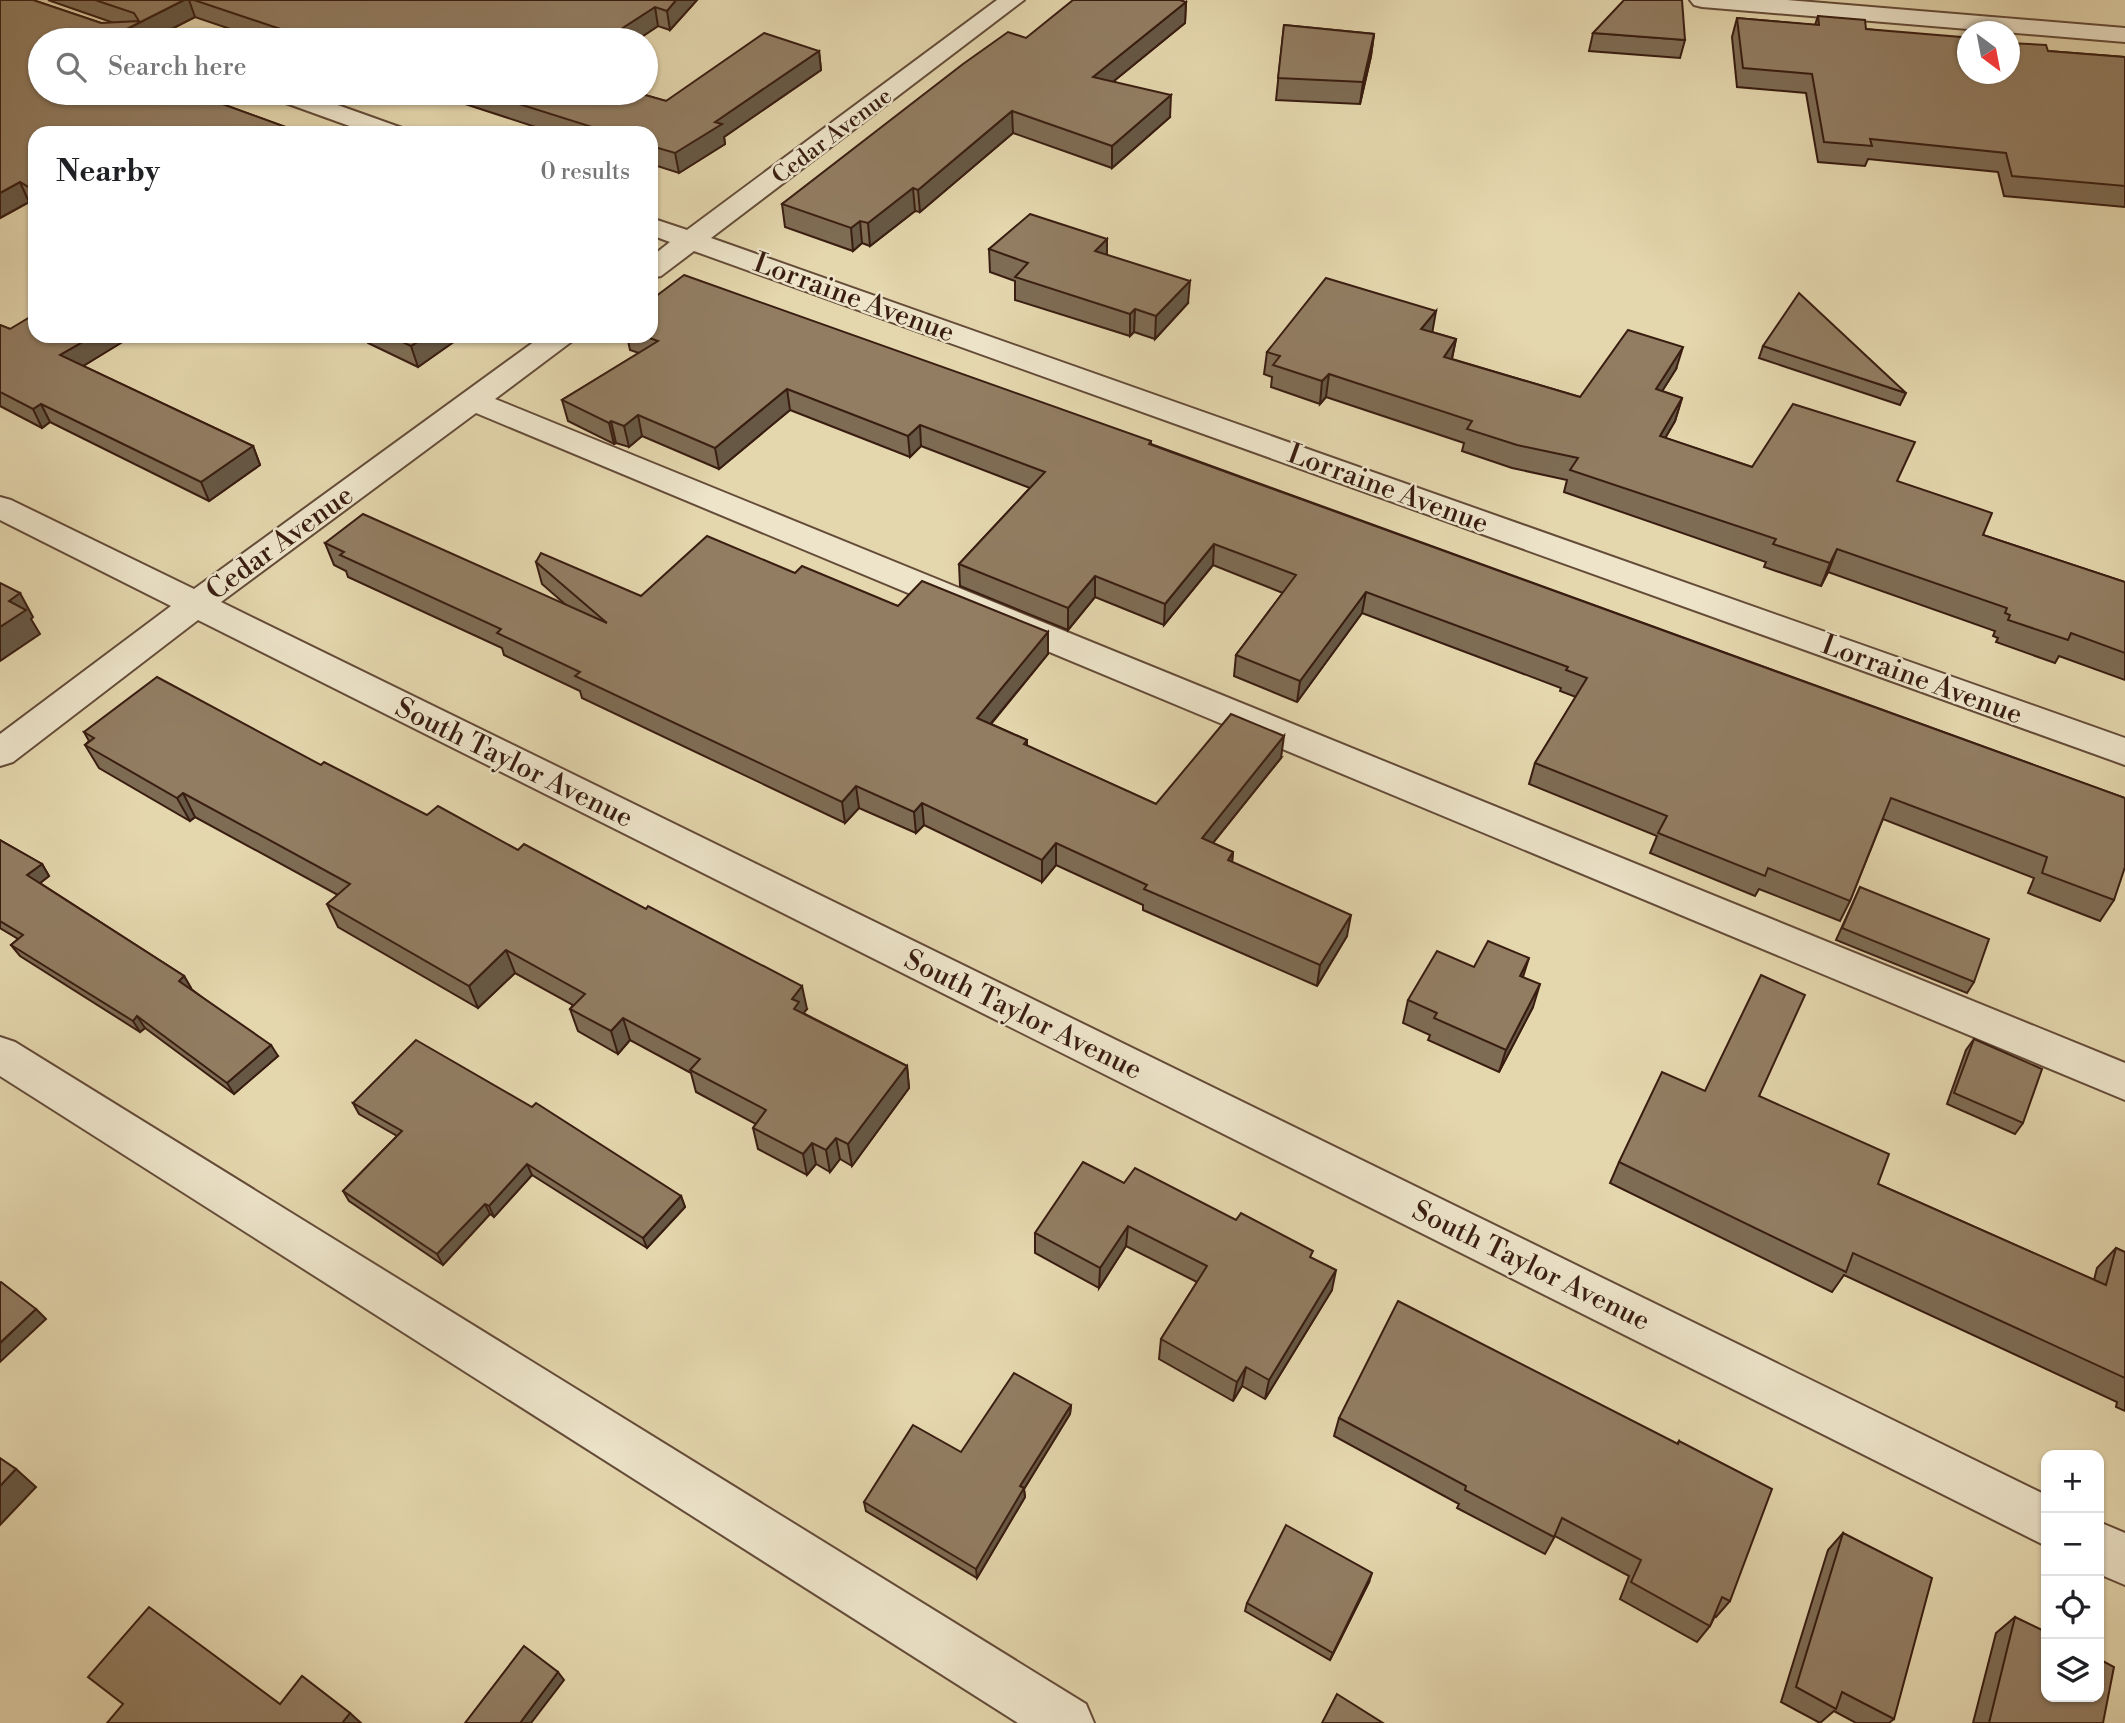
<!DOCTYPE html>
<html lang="en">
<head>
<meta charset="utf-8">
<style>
  body { margin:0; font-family:"Libre Bodoni",serif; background:#f6f6f6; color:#202124 }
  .controls { position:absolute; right:21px; bottom:21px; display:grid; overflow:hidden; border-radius:14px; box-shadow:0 2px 5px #0004 }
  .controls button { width:63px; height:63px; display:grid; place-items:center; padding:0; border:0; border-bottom:2px solid #e0e0e0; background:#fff; color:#202124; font:35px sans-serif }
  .compass { position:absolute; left:1957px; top:21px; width:63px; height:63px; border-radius:50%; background:#fff; box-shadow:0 2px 5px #0004; rotate:148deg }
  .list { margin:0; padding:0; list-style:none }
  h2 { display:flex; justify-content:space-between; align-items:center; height:91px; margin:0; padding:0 28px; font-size:30px }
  h2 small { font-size:23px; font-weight:400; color:#757577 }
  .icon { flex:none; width:38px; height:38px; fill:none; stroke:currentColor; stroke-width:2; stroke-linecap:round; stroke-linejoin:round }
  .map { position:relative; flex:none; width:2125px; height:1723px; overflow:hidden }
  .search { position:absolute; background:#fff; box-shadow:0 2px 5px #0004; left:28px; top:28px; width:630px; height:77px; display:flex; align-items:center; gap:18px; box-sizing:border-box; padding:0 24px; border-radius:38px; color:#757577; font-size:26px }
  .panel { position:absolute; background:#fff; box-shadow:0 2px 5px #0004; left:28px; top:126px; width:630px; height:217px; border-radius:21px }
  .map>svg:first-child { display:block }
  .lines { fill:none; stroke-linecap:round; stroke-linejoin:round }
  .minor-casing { stroke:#644b38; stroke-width:4 }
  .minor { fill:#ede4ca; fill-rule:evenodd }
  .wall { fill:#7e6c54; stroke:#391d11; stroke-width:2 }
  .shaded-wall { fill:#665845; stroke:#391d11; stroke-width:2 }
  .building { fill:#927d62; stroke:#391d11; stroke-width:2 }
  .labels { text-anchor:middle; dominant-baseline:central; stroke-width:5; stroke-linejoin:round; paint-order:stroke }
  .far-street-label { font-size:23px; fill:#391d11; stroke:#ede4ca }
  .street-label { font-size:28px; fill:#391d11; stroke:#ede4ca }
</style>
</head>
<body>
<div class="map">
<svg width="2125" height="1723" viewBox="0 0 2125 1723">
  <rect width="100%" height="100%" fill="#e4d6ad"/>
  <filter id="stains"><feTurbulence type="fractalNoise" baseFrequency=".00286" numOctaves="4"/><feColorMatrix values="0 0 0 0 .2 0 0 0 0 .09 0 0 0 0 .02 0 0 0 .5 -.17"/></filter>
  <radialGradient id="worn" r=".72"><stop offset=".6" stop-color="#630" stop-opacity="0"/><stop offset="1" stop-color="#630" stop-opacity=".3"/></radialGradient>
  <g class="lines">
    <g class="minor-casing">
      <g id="minor">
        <polygon points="997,0 1024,0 711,238 2125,738 2125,765 694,251 661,276 651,278 651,257 670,242 651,235 651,218 687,230"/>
        <polygon points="1690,0 1787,0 2125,28 2125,42 1702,7 1694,5"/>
        <polygon points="268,93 304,93 402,128 406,133 369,133 272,98"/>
        <polygon points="542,336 576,336 571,342 495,399 2125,1063 2125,1100 476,413 221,602 2046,1495 2046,1546 198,620 13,762 0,766 0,734 171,606 0,520 0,497 11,500 194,589"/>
        <polygon points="0,1037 15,1042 1086,1704 1094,1723 1018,1723 0,1076"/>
        <polygon points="2099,1522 2125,1533 2125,1585 2099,1574"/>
      </g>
    </g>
    <use href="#minor" class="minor"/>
  </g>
  <g class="wall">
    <polygon points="0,0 33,0 101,23 114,23 48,0 697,0 670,30 658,26 637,40 263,40 195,17 150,40 40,40 40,93 192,93 302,133 35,133 35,205 29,202 0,218"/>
    <polygon points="1186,2 1185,23 1114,81 1170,117 1112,168 1013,133 920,212 915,211 870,246 862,243 853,251 785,227 782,204 1026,38"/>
    <polygon points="1818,16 1866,29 2048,51 2125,57 2125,207 2004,196 1998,172 1868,159 1865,166 1818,162 1806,93 1737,87 1732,37 1737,18 1815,25"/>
    <polygon points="1284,25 1374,34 1371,56 1360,104 1276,100"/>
    <polygon points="1593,33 1685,40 1680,58 1589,51"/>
    <polygon points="819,51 821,70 724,137 725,144 679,173 651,164 651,133 554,133 459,102 433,93 638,93 666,101"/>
    <polygon points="989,249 1107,255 1188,303 1155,339 1134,332 1130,336 1015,300 1015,281 990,272"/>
    <polygon points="0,325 10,329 35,336 121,336 124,341 83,366 253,446 260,465 209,501 50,422 42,428 0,406"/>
    <polygon points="1432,332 1456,339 1452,359 1580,397 1676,369 1662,391 1682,398 1675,421 1665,438 1752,467 1897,482 1983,535 2125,582 2125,680 2059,656 2055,663 1996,642 1998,638 1993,636 1995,631 1828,572 1821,586 1764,567 1766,562 1564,492 1567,480 1512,468 1462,451 1464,443 1326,397 1320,404 1271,387 1272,377 1264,374 1267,352"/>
    <polygon points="366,336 462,336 418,367 368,343"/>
    <polygon points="627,336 651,336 1151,441 1151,444 2125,798 2114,900 2100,921 2028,893 2034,878 1883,819 1850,901 1840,921 1759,889 1755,896 1650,853 1657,836 1529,784 1535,763 1576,697 1560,691 1561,688 1362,613 1297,702 1234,676 1236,655 1283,593 1213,565 1164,625 1095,597 1068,630 960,586 959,564 1030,488 921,446 910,457 790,410 719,469 642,436 629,447 616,443 614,444 568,421 562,400 639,353 630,350"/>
    <polygon points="1763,346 1906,393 1900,405 1759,358"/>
    <polygon points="325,543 566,605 542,584 536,562 641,596 795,573 898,606 1048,632 1048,654 991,724 1027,740 1027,746 1156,804 1281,758 1213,843 1233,852 1232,862 1347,936 1317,986 1143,910 1143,905 1056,865 1042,882 924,825 916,833 859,808 845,823 582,698 580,691 504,655 502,648 348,577 346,571 334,565"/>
    <polygon points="84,732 321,765 807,1009 803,1013 907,1066 909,1088 852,1166 840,1159 830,1172 816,1164 807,1175 758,1149 753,1128 756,1124 696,1092 691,1073 630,1040 618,1054 578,1031 570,1009 573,1005 515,973 478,1008 338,927 327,904 338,895 195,817 190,821 99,768 85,745 89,741"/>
    <polygon points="0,840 42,864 49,876 40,883 184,976 191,988 190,988 278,1056 234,1094 145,1028 140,1032 20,956 11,945 18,939 0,928"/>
    <polygon points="1860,887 1974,982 1967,993 1836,940"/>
    <polygon points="1474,967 1523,977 1533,1007 1499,1072 1428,1040 1430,1035 1403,1023 1408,1000"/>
    <polygon points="1974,1039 2023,1123 2015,1134 1947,1104 1966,1050"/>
    <polygon points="1705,1091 1759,1096 1878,1184 2094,1280 2097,1268 2116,1248 2125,1252 2125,1411 2116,1407 2117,1402 1844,1275 1832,1292 1610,1183 1619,1162"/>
    <polygon points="353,1103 681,1196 685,1207 647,1248 532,1175 494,1217 490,1214 443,1265 349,1201 343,1191 397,1136 359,1114"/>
    <polygon points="1124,1183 1236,1220 1311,1258 1332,1290 1265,1399 1242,1386 1233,1401 1159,1359 1161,1339 1197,1282 1126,1246 1099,1288 1035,1253 1035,1233"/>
    <polygon points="1071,1405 1070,1414 1024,1489 1025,1497 977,1578 866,1511 864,1502 961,1452"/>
    <polygon points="1339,1418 1677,1444 1679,1441 1730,1601 1716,1617 1715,1616 1710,1626 1697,1642 1620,1599 1629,1576 1555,1536 1545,1554 1457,1508 1459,1504 1334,1436"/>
    <polygon points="1843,1533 1894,1719 1889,1723 1856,1723 1834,1711 1820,1723 1781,1702 1828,1550"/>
    <polygon points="1369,1582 1330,1660 1245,1611 1247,1603"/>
    <polygon points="2015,1617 2103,1723 1973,1723 1996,1633"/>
  </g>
  <g class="shaded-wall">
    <polygon points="184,0 189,0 195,17 150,40 105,40"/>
    <polygon points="676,0 697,0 670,30 667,11"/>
    <polygon points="1186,2 1185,23 1093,98 1093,77"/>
    <polygon points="655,7 658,26 637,40 604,40"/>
    <polygon points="1374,34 1371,56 1360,104 1363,82"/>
    <polygon points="819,51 821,70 724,137 725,144 679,173 675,153 715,122"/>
    <polygon points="1171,95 1170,117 1112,168 1112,146"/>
    <polygon points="1012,111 1013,133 920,212 918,190"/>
    <polygon points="20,182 29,202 0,218 0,193"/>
    <polygon points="913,188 915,211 870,246 868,223"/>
    <polygon points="860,221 862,243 853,251 851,228"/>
    <polygon points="1107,239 1107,261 1095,251"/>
    <polygon points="1190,281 1188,303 1155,339 1156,316"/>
    <polygon points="1135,309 1134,332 1130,336 1130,314"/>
    <polygon points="1436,311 1432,334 1421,329"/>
    <polygon points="93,336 121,336 124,341 70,374 60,355"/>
    <polygon points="426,336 462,336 418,367 411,346"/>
    <polygon points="1456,339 1451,362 1444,357"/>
    <polygon points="1683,347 1676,369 1649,412 1656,389"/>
    <polygon points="1329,374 1326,397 1320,404 1322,381"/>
    <polygon points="787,389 790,410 719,469 715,448"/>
    <polygon points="1682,398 1675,421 1653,459 1660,436"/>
    <polygon points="41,404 50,422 42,428 33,409"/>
    <polygon points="638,415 642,436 629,447 624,426"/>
    <polygon points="611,421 616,443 614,444 609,423"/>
    <polygon points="920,425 921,446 910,457 908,436"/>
    <polygon points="253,446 260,465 209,501 201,482"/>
    <polygon points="1214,544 1213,565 1164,625 1165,604"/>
    <polygon points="1837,549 1828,572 1821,586 1830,563"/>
    <polygon points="1095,576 1095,597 1068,630 1068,608"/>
    <polygon points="1366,592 1362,613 1297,702 1300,681"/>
    <polygon points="20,593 33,617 31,619 40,634 0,661 0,627 9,601"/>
    <polygon points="1048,632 1048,654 978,739 977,718"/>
    <polygon points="1284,736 1281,758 1200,859 1202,838"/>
    <polygon points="856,786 859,808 845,823 842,802"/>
    <polygon points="183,793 195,817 190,821 177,798"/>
    <polygon points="922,803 924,825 916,833 914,812"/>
    <polygon points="1056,843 1056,865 1042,882 1042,860"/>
    <polygon points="1233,852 1231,873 1228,860"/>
    <polygon points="42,864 49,876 35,887 27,875"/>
    <polygon points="1351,915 1347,936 1317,986 1320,965"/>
    <polygon points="506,950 515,973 478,1008 469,986"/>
    <polygon points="1529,958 1522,980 1520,976"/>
    <polygon points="184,976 191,988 186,992 179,981"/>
    <polygon points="1540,984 1533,1007 1499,1072 1506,1050"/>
    <polygon points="802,986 807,1009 802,1015 798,1031 792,999"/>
    <polygon points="137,1016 145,1028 140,1032 133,1021"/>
    <polygon points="623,1018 630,1040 618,1054 611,1031"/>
    <polygon points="271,1045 278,1056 234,1094 227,1083"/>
    <polygon points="907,1066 909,1088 852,1166 848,1144"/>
    <polygon points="836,1138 840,1159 830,1172 826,1150"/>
    <polygon points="812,1143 816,1164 807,1175 803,1154"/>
    <polygon points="527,1164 532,1175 494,1217 489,1206"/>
    <polygon points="681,1196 685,1207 647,1248 643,1238"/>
    <polygon points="485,1204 490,1214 443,1265 437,1254"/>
    <polygon points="1128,1226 1126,1246 1099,1288 1100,1268"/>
    <polygon points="1336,1270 1332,1290 1265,1399 1269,1380"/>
    <polygon points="36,1309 46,1319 0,1362 0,1343"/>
    <polygon points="1246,1367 1242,1386 1233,1401 1237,1382"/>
    <polygon points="1071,1405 1070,1414 1024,1489 1025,1497 977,1578 976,1569 1020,1486"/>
    <polygon points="16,1469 36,1487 0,1525 0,1486"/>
    <polygon points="1372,1573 1369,1582 1330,1660 1333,1653"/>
    <polygon points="558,1672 564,1680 531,1723 520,1723"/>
    <polygon points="350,1713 361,1723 342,1723"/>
  </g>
  <g class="building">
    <polygon points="0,0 33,0 101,23 139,21 134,13 95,0 184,0 105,40 40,40 40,93 192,93 302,133 35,133 35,191 20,182 0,193"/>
    <polygon points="194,0 676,0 667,11 655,7 604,40 313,40"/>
    <polygon points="1073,0 1180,0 1186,2 1093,77 1171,95 1112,146 1012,111 918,190 913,188 868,223 860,221 851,228 782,204 963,64 1008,32 1026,38"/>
    <polygon points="1624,0 1682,0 1685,40 1593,33"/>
    <polygon points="1818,16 1865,20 1866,29 1961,37 1962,40 1968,41 1968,74 2010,74 2010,43 2046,45 2048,51 2125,57 2125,186 2012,176 2006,153 1870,139 1872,146 1824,142 1812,74 1743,68 1737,18 1819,25"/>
    <polygon points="1284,25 1374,34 1363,82 1278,78"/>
    <polygon points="764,33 819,51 715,122 722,124 675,153 651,146 651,133 611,133 484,93 638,93 666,101"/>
    <polygon points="1030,214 1107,239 1095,251 1190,281 1156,316 1135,309 1130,314 1015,277 1028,263 989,249"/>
    <polygon points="684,275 1151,441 1149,444 2125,798 2125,867 2114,900 2042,873 2047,857 1891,798 1850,901 1768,868 1765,876 1658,833 1667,816 1535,763 1587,678 1566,670 1568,667 1366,592 1300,681 1236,655 1296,575 1214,544 1165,604 1095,576 1068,608 959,564 1045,472 920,425 908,436 787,389 715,448 638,415 624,426 611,421 609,423 562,400 658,341 644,336 651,336 651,300"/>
    <polygon points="1326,278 1436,311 1421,329 1456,339 1444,357 1580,397 1628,330 1683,347 1656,389 1682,398 1660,436 1752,467 1793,404 1915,442 1897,481 1992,513 1983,535 2125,582 2125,653 2071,633 2068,640 2008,620 2010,615 2005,613 2007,608 1837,549 1830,563 1773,544 1776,539 1570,470 1578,458 1517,445 1467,429 1472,421 1329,374 1322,381 1273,365 1280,356 1267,352"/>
    <polygon points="1799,293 1906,393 1763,346"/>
    <polygon points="35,314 35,336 93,336 60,355 253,446 201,482 41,404 33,409 0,392 0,325 10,329"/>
    <polygon points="390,336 426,336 411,346"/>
    <polygon points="363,514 607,623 536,562 541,553 641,596 707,536 795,573 802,566 898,606 922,581 1048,632 977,718 1027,740 1024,744 1156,804 1231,714 1284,736 1202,838 1233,852 1228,860 1351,915 1320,965 1144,889 1147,885 1056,843 1042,860 922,803 914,812 856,786 842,802 575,676 580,672 497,633 501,629 340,555 344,552 325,543"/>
    <polygon points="0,583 20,593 9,601 26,610 0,627"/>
    <polygon points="157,677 321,765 324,762 427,815 438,806 518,850 524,844 646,909 648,906 802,986 792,999 799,1002 794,1009 907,1066 848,1144 836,1138 826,1150 812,1143 803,1154 753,1128 766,1110 690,1070 700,1059 623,1018 611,1031 570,1009 585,994 506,950 469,986 327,904 350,884 183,793 177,798 85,745 94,738 84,732"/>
    <polygon points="0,840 42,864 27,875 184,976 179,981 271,1045 227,1083 137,1016 133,1021 11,945 23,935 0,921"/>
    <polygon points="1860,887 1989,939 1974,982 1842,928"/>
    <polygon points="1488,941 1529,958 1520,976 1540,984 1506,1050 1434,1018 1437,1013 1408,1000 1437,951 1474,967"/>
    <polygon points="1761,975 1805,995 1759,1096 1889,1154 1878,1184 2106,1285 2116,1248 2125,1252 2125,1378 1853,1253 1846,1272 1619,1162 1662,1072 1705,1091"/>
    <polygon points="1974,1039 2042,1069 2023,1123 1954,1093"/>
    <polygon points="416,1040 532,1107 536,1103 681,1196 643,1238 527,1164 489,1206 485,1204 437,1254 343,1191 402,1131 353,1103"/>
    <polygon points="1083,1162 1124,1183 1135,1168 1236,1220 1241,1213 1313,1251 1310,1257 1336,1270 1269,1380 1246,1367 1237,1382 1161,1339 1207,1266 1128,1226 1100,1268 1035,1233"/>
    <polygon points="1,1282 36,1309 0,1343 0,1283"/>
    <polygon points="1398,1301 1678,1444 1679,1441 1772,1489 1730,1601 1722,1597 1710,1626 1631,1582 1641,1560 1562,1518 1554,1537 1465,1490 1466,1486 1339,1418"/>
    <polygon points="1014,1373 1071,1405 1020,1486 1024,1488 976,1569 864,1502 913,1425 961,1452"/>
    <polygon points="0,1458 16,1469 0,1486"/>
    <polygon points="1286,1525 1372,1573 1333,1653 1247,1603"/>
    <polygon points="1843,1533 1932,1578 1894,1719 1842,1692 1836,1709 1796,1687"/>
    <polygon points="149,1607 280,1704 302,1676 350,1713 342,1723 107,1723 123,1704 88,1677"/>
    <polygon points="2015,1617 2046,1632 2046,1697 2099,1697 2099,1659 2114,1667 2103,1723 1989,1723"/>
    <polygon points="524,1646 558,1672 520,1723 465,1723"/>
    <polygon points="1337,1694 1383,1723 1322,1723"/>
  </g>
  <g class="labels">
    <g class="far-street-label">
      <text transform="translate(832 136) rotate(-37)">Cedar Avenue</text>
    </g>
    <g class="street-label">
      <text transform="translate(854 298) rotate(20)">Lorraine Avenue</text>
      <text transform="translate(1388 489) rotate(20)">Lorraine Avenue</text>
      <text transform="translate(280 543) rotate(-36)">Cedar Avenue</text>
      <text transform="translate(1922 680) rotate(20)">Lorraine Avenue</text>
      <text transform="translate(514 763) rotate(26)">South Taylor Avenue</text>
      <text transform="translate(1023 1015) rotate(26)">South Taylor Avenue</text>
      <text transform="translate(1531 1266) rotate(26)">South Taylor Avenue</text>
    </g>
  </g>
  <rect width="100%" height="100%" filter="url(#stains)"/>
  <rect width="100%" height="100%" fill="url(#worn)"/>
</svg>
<div class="controls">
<button>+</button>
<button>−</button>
<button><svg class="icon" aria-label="locate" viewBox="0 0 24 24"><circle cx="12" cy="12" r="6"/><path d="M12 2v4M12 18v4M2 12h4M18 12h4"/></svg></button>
<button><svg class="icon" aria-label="layers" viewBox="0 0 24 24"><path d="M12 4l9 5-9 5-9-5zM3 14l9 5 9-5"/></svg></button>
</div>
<svg class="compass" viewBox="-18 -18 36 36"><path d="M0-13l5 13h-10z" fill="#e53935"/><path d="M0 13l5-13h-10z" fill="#757577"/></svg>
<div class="search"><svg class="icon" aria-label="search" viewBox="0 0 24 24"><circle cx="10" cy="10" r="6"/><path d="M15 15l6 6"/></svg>Search here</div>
<section class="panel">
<h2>Nearby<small>0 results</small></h2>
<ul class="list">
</ul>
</section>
</div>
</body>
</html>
